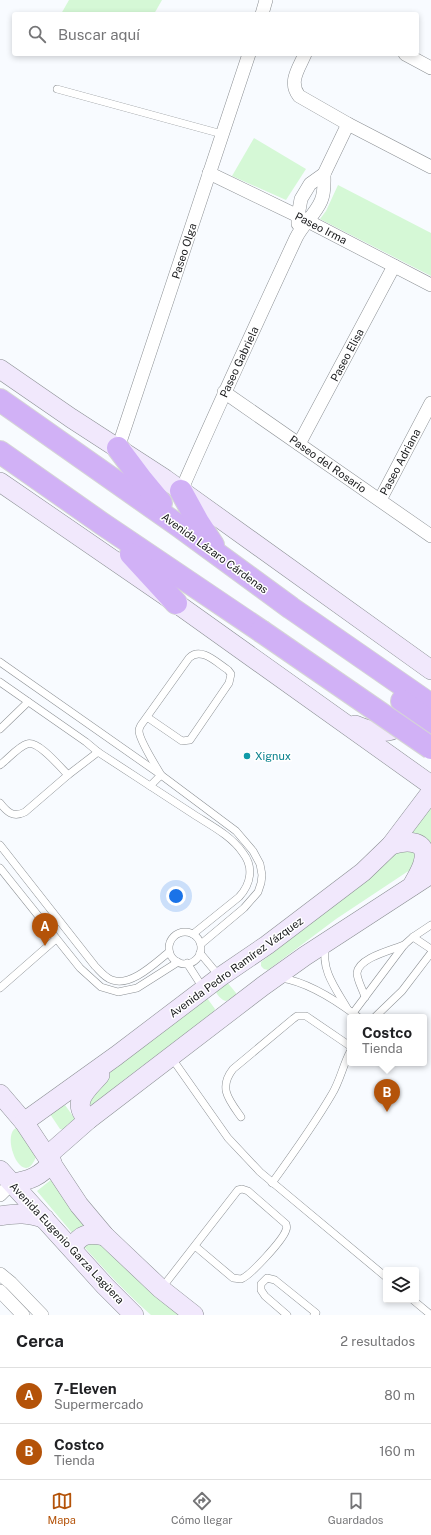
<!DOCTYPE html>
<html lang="es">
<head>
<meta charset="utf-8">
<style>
  body { margin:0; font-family:"Public Sans",sans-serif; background:#f6f6f6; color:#202124 }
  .controls { position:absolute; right:12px; bottom:12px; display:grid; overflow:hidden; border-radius:4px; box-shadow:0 2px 6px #0003 }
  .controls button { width:36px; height:36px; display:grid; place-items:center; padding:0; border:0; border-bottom:1px solid #e0e0e0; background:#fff; color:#202124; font:20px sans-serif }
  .you { position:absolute; left:176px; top:896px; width:14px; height:14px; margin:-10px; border:3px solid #fff; border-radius:50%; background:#1a73e8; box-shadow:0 0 0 6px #1a73e833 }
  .badge { display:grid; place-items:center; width:26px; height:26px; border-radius:50%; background:#b45309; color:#fff; font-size:13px; font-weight:700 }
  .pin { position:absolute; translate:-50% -33px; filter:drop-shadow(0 1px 2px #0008) }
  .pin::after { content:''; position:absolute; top:21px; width:14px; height:12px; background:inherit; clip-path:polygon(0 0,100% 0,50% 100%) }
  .popup { position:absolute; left:347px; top:1014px; width:80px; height:52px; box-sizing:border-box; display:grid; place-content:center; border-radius:4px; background:#fff; filter:drop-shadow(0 1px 3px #0005); font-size:13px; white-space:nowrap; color:#757577 }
  .popup b { font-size:15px; color:#202124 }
  .popup::after { content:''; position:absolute; left:50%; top:100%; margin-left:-8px; border:8px solid transparent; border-top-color:#fff }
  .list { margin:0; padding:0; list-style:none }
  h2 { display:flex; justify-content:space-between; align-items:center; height:52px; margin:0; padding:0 16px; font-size:17px }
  h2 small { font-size:13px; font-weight:400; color:#757577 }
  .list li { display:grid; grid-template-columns:26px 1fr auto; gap:12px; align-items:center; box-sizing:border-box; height:56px; padding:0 16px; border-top:1px solid #e0e0e0 }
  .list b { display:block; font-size:15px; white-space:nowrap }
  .list p { margin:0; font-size:13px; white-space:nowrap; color:#757577 }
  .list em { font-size:13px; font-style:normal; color:#757577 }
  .icon { flex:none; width:22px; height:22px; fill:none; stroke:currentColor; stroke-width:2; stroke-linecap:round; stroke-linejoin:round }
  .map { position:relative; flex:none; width:431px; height:1315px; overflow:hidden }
  .search { position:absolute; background:#fff; box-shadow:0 2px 6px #0003; left:12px; right:12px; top:12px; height:44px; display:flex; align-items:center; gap:10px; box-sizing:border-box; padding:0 14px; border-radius:4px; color:#757577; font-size:15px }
  .sheet { height:164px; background:#fff }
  nav { display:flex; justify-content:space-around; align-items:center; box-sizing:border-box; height:56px; border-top:1px solid #e0e0e0; background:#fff; font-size:11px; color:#757577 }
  nav a { display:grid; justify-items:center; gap:2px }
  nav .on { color:#b45309 }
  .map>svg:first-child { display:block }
  .green { fill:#d5f8d6 }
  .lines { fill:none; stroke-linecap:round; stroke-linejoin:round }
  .lane-casing { stroke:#8c9094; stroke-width:8 }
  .street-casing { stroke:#8c9094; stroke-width:14 }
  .secondary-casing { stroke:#8c9094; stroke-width:20 }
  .highway-casing { stroke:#d5d5d6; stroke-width:24 }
  .lane { stroke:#fff; stroke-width:7 }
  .street { stroke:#fff; stroke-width:13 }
  .secondary { stroke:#f1e8fc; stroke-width:19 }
  .highway { stroke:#d1b1f6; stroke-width:22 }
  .highway-bridge-casing { stroke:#d5d5d6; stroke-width:24; stroke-linecap:butt }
  .highway-bridge { stroke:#d1b1f6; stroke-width:22 }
  .culture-dot { fill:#0f9aa8; stroke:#fff; stroke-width:1.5 }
  .labels { text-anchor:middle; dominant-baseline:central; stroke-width:3; stroke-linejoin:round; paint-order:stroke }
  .street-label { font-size:11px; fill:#17181a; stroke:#fff }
  .culture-label { font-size:11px; fill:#0d838f; stroke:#fff; text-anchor:start }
</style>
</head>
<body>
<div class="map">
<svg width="431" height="1315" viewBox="0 0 431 1315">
  <rect width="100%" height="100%" fill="#f8fbff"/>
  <g class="green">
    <polygon points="69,0 162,0 154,14 61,14"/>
    <polygon points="254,138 306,169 286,200 232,176"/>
    <polygon points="338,185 431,233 431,276 320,219 326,211"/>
    <polygon points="431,796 431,856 336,919 268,970 264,969 261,966 261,962 287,942"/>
    <path d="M227,982L236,993V996L226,1001C221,1000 216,994 215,989Z"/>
    <polygon points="207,998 215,1009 213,1013 121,1082 93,1107 86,1099 119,1063"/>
    <polygon points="65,1105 75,1119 67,1125 66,1130 60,1129 50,1114"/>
    <path d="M16,1128L37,1154C24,1194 0,1136 16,1128Z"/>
    <path d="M52,1179L179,1315H151C109,1278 73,1234 37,1191Z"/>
  </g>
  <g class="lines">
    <g class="lane-casing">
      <g id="lane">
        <polyline points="57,89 222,134"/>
        <polyline points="0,662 161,775 236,831 253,851 260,864 262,875 261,883 258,892 244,908 201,944"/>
        <path d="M0,682L86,742L98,752C129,772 159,792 190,812C208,824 231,835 243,853C254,867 251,884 239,897L193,934"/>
        <path d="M147,717L182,741L190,740L229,683L231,674L228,670C217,663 201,646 189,658L141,725C140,727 139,728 139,731C139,740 156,766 161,775L150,786"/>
        <polyline points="0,729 28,702"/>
        <path d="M0,765C7,760 19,746 27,744C38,740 60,767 68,775"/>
        <path d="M0,803C7,812 13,818 25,812L68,775L98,752"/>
        <path d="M0,845L95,966C100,971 105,978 112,980C131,987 155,963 169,952"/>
        <polyline points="0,868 80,968 101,987 118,992 137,988 178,962"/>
        <circle cx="185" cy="948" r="16"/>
        <polyline points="413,937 431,949"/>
        <path d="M326,946C320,969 336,989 347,1008"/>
        <polyline points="200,953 220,977"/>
        <polyline points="187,963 203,988"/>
        <path d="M281,978C308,982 337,1001 358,1017"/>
        <polyline points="0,988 56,939"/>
        <path d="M365,997C363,990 357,980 357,973C358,958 392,950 404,945"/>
        <polyline points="353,1013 404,945 413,937 431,925"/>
        <polyline points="375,1017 402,991 431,953"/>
        <polyline points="171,1057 228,1138 260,1172 386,1277"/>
        <path d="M241,1117C229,1100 218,1088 233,1069L293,1019L297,1016H306L350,1046"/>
        <path d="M272,1183C293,1154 314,1125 332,1094C340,1081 343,1065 350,1052"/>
        <path d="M161,1289L238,1190L242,1189L248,1191L286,1224C287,1227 287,1228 286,1230C283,1240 250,1276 241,1279L233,1278L195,1246"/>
        <polyline points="413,1300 431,1315"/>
        <polyline points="287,1315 265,1296 261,1290 261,1284 267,1278 275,1280 316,1313 314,1315"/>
      </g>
    </g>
    <g class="street-casing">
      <g id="street">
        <polyline points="262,14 266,0"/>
        <path d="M305,54C299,68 288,82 299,96L348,124L431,167"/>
        <polyline points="405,54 431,68"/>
        <polyline points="209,173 298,216 431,285"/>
        <polyline points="298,224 298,216 301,199 310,184 324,174 348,124"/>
        <polyline points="224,392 431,536"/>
        <polyline points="299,444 394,266"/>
        <polyline points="118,448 249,54"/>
        <path d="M181,491C218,406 257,322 296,238C302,225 315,215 321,201C325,192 324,183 324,174"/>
        <polyline points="380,500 431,403"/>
        <polyline points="0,1195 12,1183"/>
        <polyline points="0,1274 11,1283 42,1315"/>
        <polyline points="0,1291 23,1315"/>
      </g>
    </g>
    <g class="secondary-casing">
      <g id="secondary">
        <polyline points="0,369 71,418 165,479 431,670"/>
        <polyline points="0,482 176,603 431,785"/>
        <path d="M355,725C371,732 399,739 404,715"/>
        <path d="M391,845C406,840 430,839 423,863C421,871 416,878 412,886"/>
        <polyline points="0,1094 24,1122 79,1205 105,1236 161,1289 194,1315"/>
        <path d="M88,1120C70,1102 87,1090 100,1075"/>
        <polyline points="24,1122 116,1056 220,977 267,945 363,872 391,845 431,792"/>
        <polyline points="47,1156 88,1120 263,986 305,956 431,874"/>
        <polyline points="0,1170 105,1286 134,1315"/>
        <path d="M12,1183C29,1181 41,1176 52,1162"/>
        <path d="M0,1216C18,1213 28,1213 45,1219"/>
        <path d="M72,1249C80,1233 88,1233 105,1236"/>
      </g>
    </g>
    <g class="highway-casing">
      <g id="highway">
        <polyline points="0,400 179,526 291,608 431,705"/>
        <polyline points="118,448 142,480 161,503"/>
        <polyline points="0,452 101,523 261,631"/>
        <polyline points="181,491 198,522 213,545"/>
        <polyline points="131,554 176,603"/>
        <polyline points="402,701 431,723"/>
      </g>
    </g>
    <use href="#lane" class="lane"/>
    <use href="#street" class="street"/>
    <use href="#secondary" class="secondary"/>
    <use href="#highway" class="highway"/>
    <g class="highway-bridge-casing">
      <polyline id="highway-bridge" points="261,631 431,748"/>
    </g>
    <use href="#highway-bridge" class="highway-bridge"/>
  </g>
  <circle class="culture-dot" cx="247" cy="756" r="4"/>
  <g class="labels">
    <g class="street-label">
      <text transform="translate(321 228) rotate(27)">Paseo Irma</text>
      <text transform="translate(184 251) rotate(-72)">Paseo Olga</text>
      <text transform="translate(347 355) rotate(-62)">Paseo Elisa</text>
      <text transform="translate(239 362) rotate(-65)">Paseo Gabriela</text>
      <text transform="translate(400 462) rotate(-62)">Paseo Adriana</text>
      <text transform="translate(328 464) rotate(35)">Paseo del Rosario</text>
      <text transform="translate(215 553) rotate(36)">Avenida Lázaro Cárdenas</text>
      <text transform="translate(236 967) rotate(-36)">Avenida Pedro Ramírez Vázquez</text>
      <text transform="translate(67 1243) rotate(47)">Avenida Eugenio Garza Lagüera</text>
    </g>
    <g class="culture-label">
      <text x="255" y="756">Xignux</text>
    </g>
  </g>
</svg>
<div class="controls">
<button><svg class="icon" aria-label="layers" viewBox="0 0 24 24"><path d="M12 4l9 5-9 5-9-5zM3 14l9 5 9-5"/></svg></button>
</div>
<div class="you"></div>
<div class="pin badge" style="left:45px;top:946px">A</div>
<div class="pin badge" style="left:387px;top:1112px">B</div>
<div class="popup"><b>Costco</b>Tienda</div>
<div class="search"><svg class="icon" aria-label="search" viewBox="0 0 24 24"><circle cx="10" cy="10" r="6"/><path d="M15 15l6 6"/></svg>Buscar aquí</div>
</div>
<section class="sheet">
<h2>Cerca<small>2 resultados</small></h2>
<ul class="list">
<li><span class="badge">A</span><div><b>7-Eleven</b><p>Supermercado</p></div><em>80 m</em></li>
<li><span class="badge">B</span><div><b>Costco</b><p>Tienda</p></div><em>160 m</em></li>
</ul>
</section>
<nav>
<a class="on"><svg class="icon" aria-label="map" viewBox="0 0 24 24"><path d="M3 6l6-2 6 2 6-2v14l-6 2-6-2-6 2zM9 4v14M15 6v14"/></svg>Mapa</a>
<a><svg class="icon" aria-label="directions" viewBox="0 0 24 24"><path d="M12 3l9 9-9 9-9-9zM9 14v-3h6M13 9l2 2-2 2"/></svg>Cómo llegar</a>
<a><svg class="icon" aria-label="saved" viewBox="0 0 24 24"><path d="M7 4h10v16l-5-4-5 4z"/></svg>Guardados</a>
</nav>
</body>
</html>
